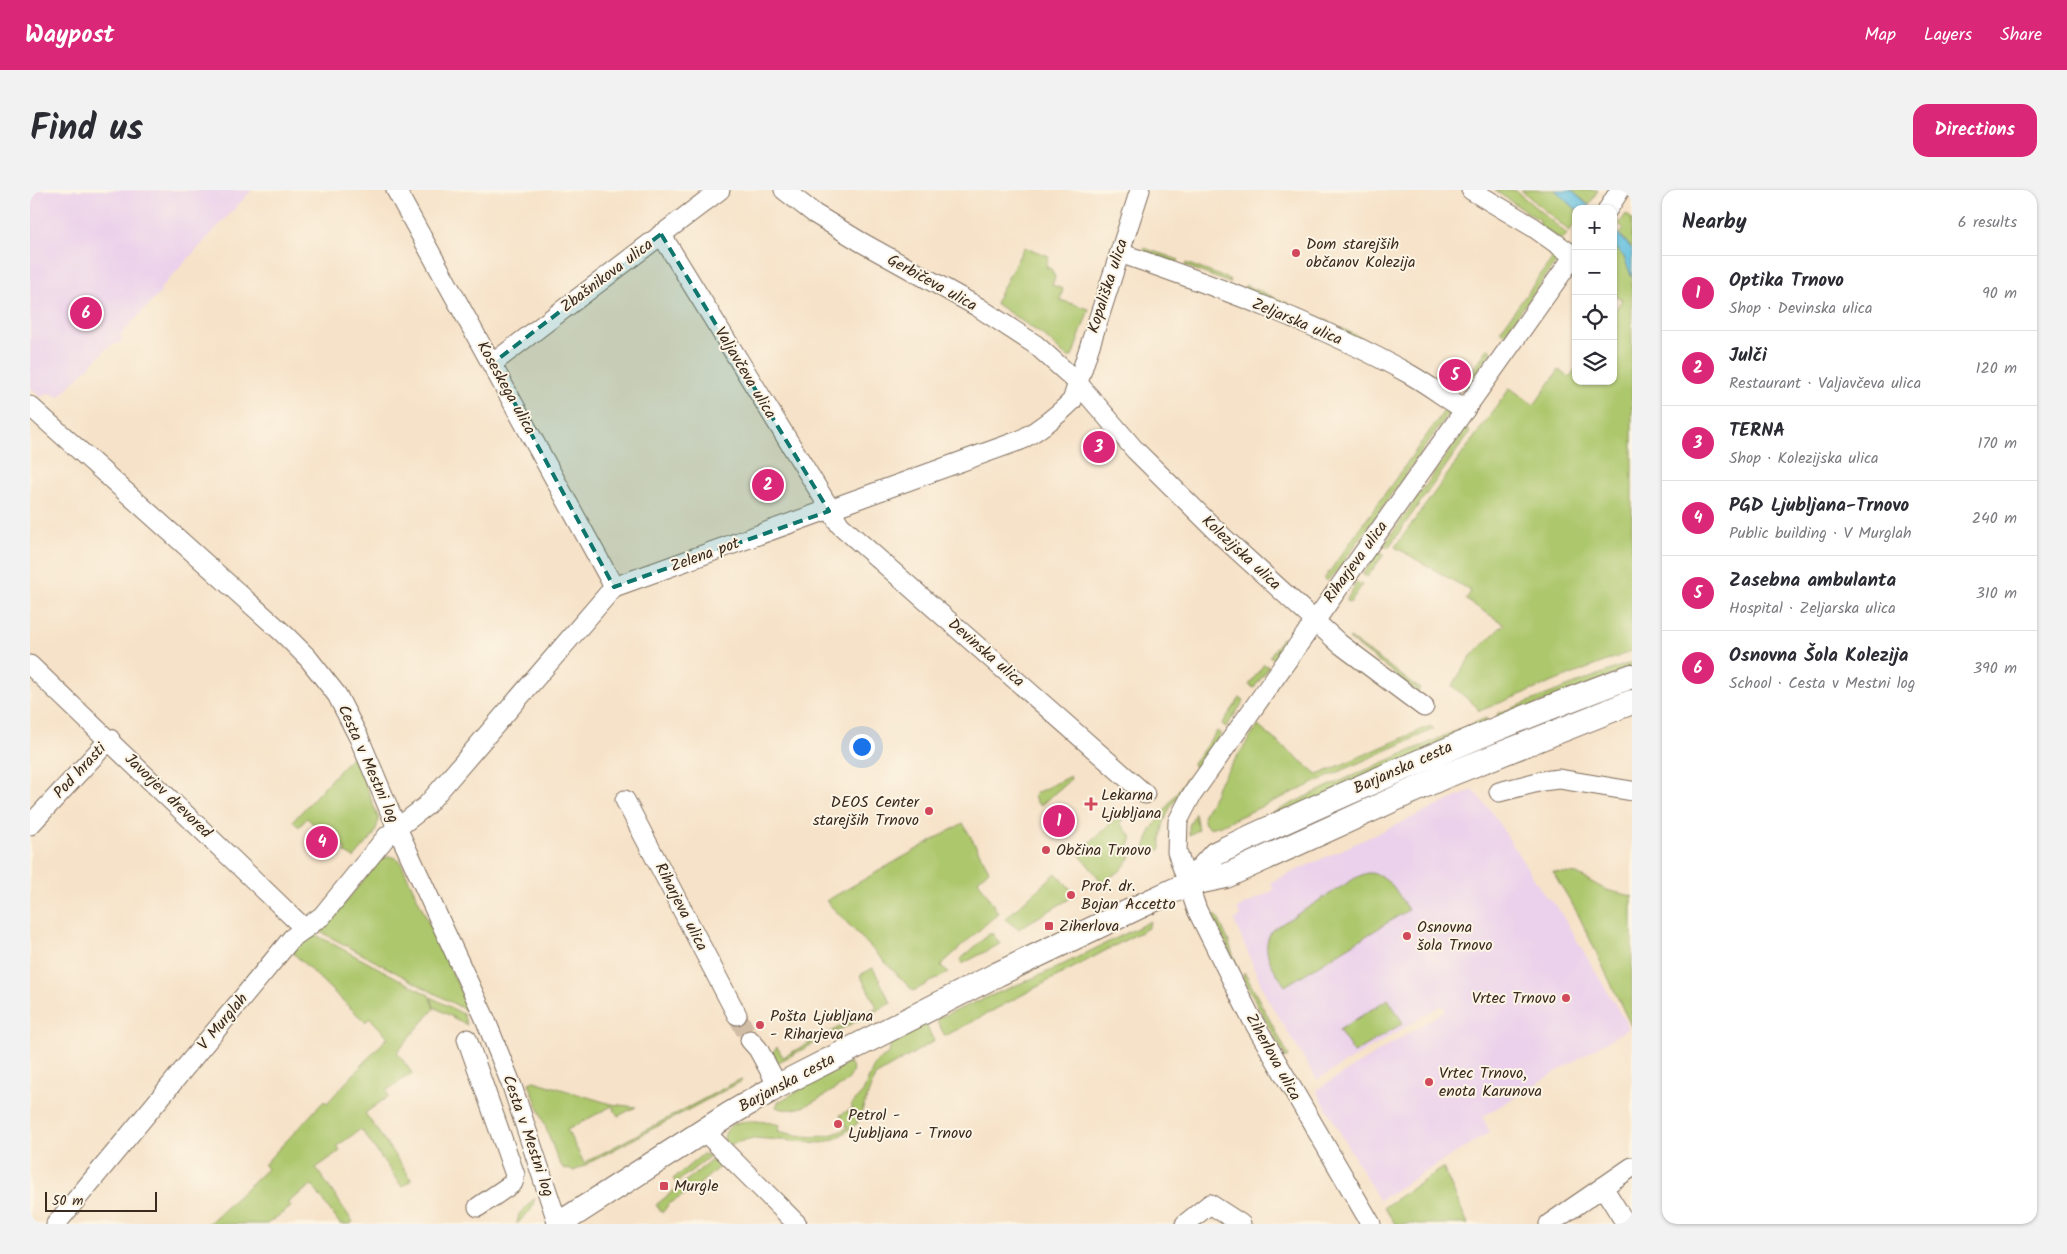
<!DOCTYPE html>
<html lang="en">
<head>
<meta charset="utf-8">
<style>
  body { margin:0; font-family:Kalam,sans-serif; background:#f2f2f3; color:#2b2b33 }
  .controls { position:absolute; right:15px; top:15px; display:grid; overflow:hidden; border-radius:10px; box-shadow:0 1px 4px #0004 }
  .controls button { width:45px; height:45px; display:grid; place-items:center; padding:0; border:0; border-bottom:1px solid #e1e1e2; background:#fff; color:#2b2b33; font:25px sans-serif }
  .scale { position:absolute; left:15px; bottom:12px; width:112px; box-sizing:border-box; padding-left:5px; border:2px solid #3b2a1e; border-top:0; font-size:14px; line-height:18px; white-space:nowrap; color:#3b2a1e; -webkit-text-stroke:4px #fcf5e5; paint-order:stroke }
  .you { position:absolute; left:831px; top:556px; width:18px; height:18px; margin:-12px; border:4px solid #fff; border-radius:50%; background:#1a73e8; box-shadow:0 0 0 8px #1a73e833 }
  .badge { display:grid; place-items:center; width:32px; height:32px; border-radius:50%; background:#db2777; color:#fff; font-size:16px; font-weight:700 }
  .pin { position:absolute; translate:-50% -50%; border:2px solid #fff; box-shadow:0 1px 5px #0006 }
  .list { margin:0; padding:0; list-style:none }
  h2 { display:flex; justify-content:space-between; align-items:center; height:65px; margin:0; padding:0 20px; font-size:21px }
  h2 small { font-size:16px; font-weight:400; color:#7c7c81 }
  .list li { display:grid; grid-template-columns:32px 1fr auto; gap:15px; align-items:center; box-sizing:border-box; height:75px; padding:0 20px; border-top:1px solid #e1e1e2 }
  .list b { display:block; font-size:19px; white-space:nowrap }
  .list p { margin:0; font-size:16px; white-space:nowrap; color:#7c7c81 }
  .list em { font-size:16px; font-style:normal; color:#7c7c81 }
  .icon { flex:none; width:28px; height:28px; fill:none; stroke:currentColor; stroke-width:2; stroke-linecap:round; stroke-linejoin:round }
  .map { position:relative; flex:none; width:1602px; height:1034px; overflow:hidden; border-radius:15px }
  header { display:flex; align-items:center; gap:30px; box-sizing:border-box; height:70px; padding:0 25px; background:#db2777; color:#fff }
  header strong { font-size:24px }
  nav { display:flex; gap:28px; margin-inline-start:auto; font-size:18px }
  .intro { display:flex; align-items:center; justify-content:space-between; box-sizing:border-box; height:120px; padding:0 30px }
  h1 { margin:0; font-size:35px }
  .button { padding:12px 22px; border-radius:15px; background:#db2777; color:#fff; font-size:18px; font-weight:700 }
  main { display:flex; gap:30px; padding:0 30px }
  aside { flex:1; background:#fff; border-radius:15px; box-shadow:0 1px 4px #0004 }
  .map>svg:first-child { display:block }
  .built { fill:#ebd1eb }
  .green { fill:#adc76d; stroke:#747846 }
  .water { fill:#62bfe0; stroke:#4e747f }
  .lines { fill:none; stroke-linecap:round; stroke-linejoin:round }
  .minor-tunnel { stroke:#d1bda6; stroke-width:19; stroke-dasharray:19 9; stroke-linecap:butt }
  .minor-casing { stroke:#7c6a5a; stroke-width:21 }
  .major-casing { stroke:#7c6a5a; stroke-width:26 }
  .minor { stroke:#fff; stroke-width:19 }
  .major { stroke:#fff; stroke-width:24 }
  .marked { fill:#0f766e; fill-opacity:0.2; stroke:#0f766e; stroke-width:4; stroke-dasharray:10 6; stroke-linejoin:round }
  .poi-dot { fill:#d1495b; stroke:#fcf5e5; stroke-width:2 }
  .labels { text-anchor:middle; dominant-baseline:central; stroke-width:4; stroke-linejoin:round; paint-order:stroke }
  .poi-label { font-size:16px; fill:#3b2a1e; stroke:#fcf5e5; text-anchor:start }
  .street-label { font-size:16px; fill:#3b2a1e; stroke:#fcf5e5 }
</style>
</head>
<body>
<header>
<strong>Waypost</strong>
<nav><a>Map</a><a>Layers</a><a>Share</a></nav>
</header>
<div class="intro"><h1>Find us</h1><a class="button">Directions</a></div>
<main>
<div class="map">
<svg width="1602" height="1034" viewBox="0 0 1602 1034">
  <rect width="100%" height="100%" fill="#fcf5e5"/>
  <filter id="ink" filterUnits="userSpaceOnUse"><feTurbulence type="fractalNoise" baseFrequency=".02" numOctaves="2"/><feDisplacementMap in="SourceGraphic" scale="10" xChannelSelector="R" yChannelSelector="G"/><feConvolveMatrix kernelMatrix="1 2 1 2 8 2 1 2 1" color-interpolation-filters="sRGB"/></filter>
  <filter id="wash" filterUnits="userSpaceOnUse"><feTurbulence type="fractalNoise" baseFrequency=".0096" numOctaves="4" result="noise"/><feDisplacementMap in="SourceGraphic" scale="20" xChannelSelector="R" yChannelSelector="G"/><feGaussianBlur stdDeviation="1.12" result="paint"/><feColorMatrix in="noise" values="0 0 0 0 0 0 0 0 0 0 0 0 0 0 0 0 0 1.4 0 .05"/><feComposite in="paint" operator="in"/></filter>
  <g filter="url(#wash)">
    <rect width="100%" height="100%" fill="#f6e2c8"/>
    <g class="built">
      <polygon points="0,0 222,0 130,99 132,101 91,144 92,152 79,156 29,207 19,203 11,207 0,197"/>
      <polygon points="1443,600 1461,621 1515,706 1526,715 1599,838 1452,927 1460,942 1349,1010 1286,900 1416,820 1412,815 1287,890 1237,808 1204,730 1211,727 1207,719 1244,700 1241,692"/>
    </g>
    <g class="green">
      <polygon points="1464,0 1485,0 1537,44 1532,50 1510,37 1509,30"/>
      <polygon points="1491,0 1525,0 1546,19 1546,33 1539,41"/>
      <polygon points="1541,0 1568,0 1559,15"/>
      <polygon points="1596,24 1602,29 1602,59 1590,44 1594,39 1589,34"/>
      <polygon points="1583,54 1594,67 1602,88 1602,461 1449,521 1446,516 1422,496 1441,466 1474,434 1436,410 1441,401 1365,357 1480,198 1504,215 1529,180 1540,187 1546,178 1546,191 1583,191 1583,123 1592,110 1583,104"/>
      <polygon points="994,57 1019,66 1016,77 1021,79 1025,87 1022,95 1033,99 1030,110 1059,119 1042,167 1037,167 1014,146 965,113"/>
      <polygon points="1114,58 1149,70 1147,73 1113,61"/>
      <polygon points="1529,64 1527,71 1474,144 1470,141 1524,66"/>
      <polygon points="1156,73 1201,90 1200,93 1155,76"/>
      <polygon points="1216,95 1261,115 1260,118 1214,99"/>
      <polygon points="1270,118 1342,153 1341,156 1269,123"/>
      <polygon points="1458,158 1462,161 1438,196 1434,193"/>
      <polygon points="1414,221 1418,224 1310,377 1297,391 1294,389"/>
      <polygon points="1436,238 1440,242 1358,358 1354,355"/>
      <polygon points="1349,361 1354,364 1337,387 1333,384"/>
      <polygon points="1327,392 1332,395 1320,413 1316,411"/>
      <polygon points="1252,448 1256,450 1244,469 1240,466"/>
      <polygon points="1320,448 1390,499 1388,502 1319,449"/>
      <polygon points="1602,472 1602,478 1469,529 1467,524"/>
      <polygon points="1234,474 1239,477 1224,498 1219,495"/>
      <polygon points="1210,508 1214,511 1196,537 1192,534"/>
      <polygon points="1456,528 1458,534 1191,653 1189,648 1299,596"/>
      <polygon points="1228,536 1288,585 1400,536 1404,539 1191,635 1179,638 1175,634 1173,626 1185,603 1187,596"/>
      <polygon points="1187,541 1191,544 1169,576 1164,576 1163,574"/>
      <polygon points="324,564 349,630 344,645 324,668 314,662 316,659 313,657 311,660 277,628 269,637 263,631"/>
      <polygon points="1040,586 1041,589 1011,615 1007,613 1004,606 1006,603"/>
      <path d="M1160,588C1144,611 1129,629 1131,659L1115,666L1113,664L1121,640L1156,589Z"/>
      <polygon points="1165,623 1168,640 1159,645 1159,636"/>
      <polygon points="1089,626 1093,630 1090,633 1102,647 1096,665 1101,667 1090,681 1072,692 1048,663"/>
      <polygon points="933,633 959,680 948,690 968,723 911,775 918,783 883,801 796,711"/>
      <polygon points="359,666 366,668 371,673 441,823 289,741 303,728 349,671"/>
      <polygon points="1523,682 1547,684 1576,700 1602,706 1602,838 1548,724"/>
      <polygon points="1026,683 1046,705 988,739 975,729"/>
      <path d="M1337,683C1360,683 1367,703 1378,720L1255,796C1243,777 1229,761 1242,740L1327,687Z"/>
      <polygon points="1182,725 1187,726 1198,750 1208,779"/>
      <polygon points="1121,731 1118,738 915,846 906,829 1022,780"/>
      <polygon points="284,744 399,805 404,819 367,862 382,883 356,901 359,906 335,923 382,990 372,997 331,939 307,956 310,961 286,978 323,1032 320,1034 310,1034 282,995 258,1012 261,1017 237,1034 178,1034 237,979 234,975 242,966 294,911 297,913 358,847 340,828 335,832 264,764 262,761"/>
      <polygon points="959,744 963,744 970,754 932,774 930,770"/>
      <polygon points="843,778 861,813 743,875 741,864 747,857 753,867 847,817 830,785"/>
      <polygon points="1214,782 1259,866 1256,868 1213,788"/>
      <polygon points="401,807 433,824 437,835 404,817"/>
      <polygon points="1358,809 1373,833 1324,863 1309,840"/>
      <path d="M896,835L904,851L845,886L827,934L807,948L792,953L723,948L698,955L694,949C696,924 734,931 750,935L748,941C773,947 794,951 817,938L810,925L823,918L821,915L833,902L845,873L859,864L861,852Z"/>
      <path d="M818,873L822,875C825,883 818,891 812,895C794,905 767,927 746,917L748,912Z"/>
      <polygon points="711,889 712,891 544,981 533,978 528,970 499,893 504,891 581,914 606,917 588,926 582,916 537,940 554,973"/>
      <polygon points="673,964 680,966 646,993 643,989"/>
      <polygon points="683,969 689,977 665,998 639,1014 632,1023 626,1015"/>
      <polygon points="1413,978 1438,1034 1365,1034 1354,1017"/>
      <polygon points="505,1008 501,1020 487,1034 489,1024"/>
    </g>
    <g class="water">
      <polygon points="1525,0 1541,0 1562,19 1546,19"/>
      <polygon points="1583,38 1602,59 1602,88 1594,67 1583,54"/>
    </g>
  </g>
  <g filter="url(#ink)">
    <g class="lines">
      <polyline class="minor-tunnel" points="707,825 720,850"/>
      <g class="minor-casing">
        <g id="minor">
          <polyline points="366,0 584,397"/>
          <polyline points="754,0 785,24 831,52 948,117 1006,155 1046,191 1105,260 1194,348 1310,454 1394,517"/>
          <polyline points="1441,0 1503,37 1544,66"/>
          <polyline points="1578,19 1590,0"/>
          <polyline points="631,44 810,335 1115,604"/>
          <path d="M1090,63C1188,97 1290,134 1381,185C1400,196 1417,209 1435,220"/>
          <polyline points="463,173 690,0"/>
          <polyline points="0,216 254,444 278,468 307,505 329,548 367,638 454,826 482,896 528,1034"/>
          <polyline points="0,475 275,739"/>
          <polyline points="1469,602 1512,591 1529,589 1602,601"/>
          <polyline points="595,610 707,825"/>
          <polyline points="0,635 80,549"/>
          <polyline points="437,849 485,985 483,993 448,1017"/>
          <polyline points="720,850 728,859 748,896"/>
          <polyline points="674,941 767,1034"/>
          <polyline points="1573,997 1596,1034"/>
          <path d="M26,1034L262,748L292,726L357,646L396,616L584,397L991,250C1010,239 1026,227 1042,211L1110,0"/>
          <polyline points="1155,1034 1180,1014 1211,1034"/>
          <polyline points="1341,1034 1219,824 1167,720 1147,662 1148,631 1161,606 1546,63"/>
          <polyline points="1519,1034 1602,977"/>
        </g>
      </g>
      <g class="major-casing">
        <g id="major">
          <path d="M1158,694L1185,664L1197,658C1330,596 1464,537 1602,486"/>
          <polyline points="529,1034 700,924 748,896 968,784 1121,711 1158,694 1196,686 1413,587 1602,512"/>
        </g>
      </g>
      <use href="#minor" class="minor"/>
      <use href="#major" class="major"/>
    </g>
  </g>
  <path class="marked" d="M631,44L799,321L584,397L463,173Z"/>
  <g class="poi-dot">
    <circle cx="1266" cy="63" r="5"/>
    <path d="M1058.5 606.5h5v5h5v5h-5v5h-5v-5h-5v-5h5z"/>
    <circle cx="899" cy="621" r="5"/>
    <circle cx="1016" cy="660" r="5"/>
    <circle cx="1041" cy="705" r="5"/>
    <rect x="1014" y="731" width="10" height="10" rx="2.5"/>
    <circle cx="1377" cy="746" r="5"/>
    <circle cx="1536" cy="808" r="5"/>
    <circle cx="730" cy="835" r="5"/>
    <circle cx="1399" cy="892" r="5"/>
    <circle cx="808" cy="934" r="5"/>
    <rect x="629" y="991" width="10" height="10" rx="2.5"/>
  </g>
  <g class="labels">
    <g class="poi-label">
      <text x="1276" y="54">Dom starejših<tspan x="1276" dy="18">občanov Kolezija</tspan></text>
      <text x="1071" y="605">Lekarna<tspan x="1071" dy="18">Ljubljana</tspan></text>
      <text x="889" y="612" text-anchor="end">DEOS Center<tspan x="889" dy="18">starejših Trnovo</tspan></text>
      <text x="1026" y="660">Občina Trnovo</text>
      <text x="1051" y="696">Prof. dr.<tspan x="1051" dy="18">Bojan Accetto</tspan></text>
      <text x="1029" y="736">Ziherlova</text>
      <text x="1387" y="737">Osnovna<tspan x="1387" dy="18">šola Trnovo</tspan></text>
      <text x="1526" y="808" text-anchor="end">Vrtec Trnovo</text>
      <text x="740" y="826">Pošta Ljubljana<tspan x="740" dy="18">- Riharjeva</tspan></text>
      <text x="1409" y="883">Vrtec Trnovo,<tspan x="1409" dy="18">enota Karunova</tspan></text>
      <text x="818" y="925">Petrol -<tspan x="818" dy="18">Ljubljana - Trnovo</tspan></text>
      <text x="644" y="996">Murgle</text>
    </g>
    <g class="street-label">
      <text transform="translate(577 86) rotate(-37)">Zbašnikova ulica</text>
      <text transform="translate(902 93) rotate(29)">Gerbičeva ulica</text>
      <text transform="translate(1078 96) rotate(-72)">Kopališka ulica</text>
      <text transform="translate(1267 132) rotate(23)">Zeljarska ulica</text>
      <text transform="translate(715 183) rotate(59)">Valjavčeva ulica</text>
      <text transform="translate(476 198) rotate(61)">Koseskega ulica</text>
      <text transform="translate(1211 363) rotate(43)">Kolezijska ulica</text>
      <text transform="translate(675 365) rotate(-20)">Zelena pot</text>
      <text transform="translate(1326 372) rotate(-54)">Riharjeva ulica</text>
      <text transform="translate(956 463) rotate(41)">Devinska ulica</text>
      <text transform="translate(338 574) rotate(66)">Cesta v Mestni log</text>
      <text transform="translate(1373 578) rotate(-24)">Barjanska cesta</text>
      <text transform="translate(50 581) rotate(-47)">Pod hrasti</text>
      <text transform="translate(138 606) rotate(44)">Javorjev drevored</text>
      <text transform="translate(651 717) rotate(63)">Riharjeva ulica</text>
      <text transform="translate(193 832) rotate(-50)">V Murglah</text>
      <text transform="translate(1243 867) rotate(61)">Ziherlova ulica</text>
      <text transform="translate(757 893) rotate(-28)">Barjanska cesta</text>
      <text transform="translate(498 946) rotate(71)">Cesta v Mestni log</text>
    </g>
  </g>
</svg>
<div class="controls">
<button>+</button>
<button>−</button>
<button><svg class="icon" aria-label="locate" viewBox="0 0 24 24"><circle cx="12" cy="12" r="6"/><path d="M12 2v4M12 18v4M2 12h4M18 12h4"/></svg></button>
<button><svg class="icon" aria-label="layers" viewBox="0 0 24 24"><path d="M12 4l9 5-9 5-9-5zM3 14l9 5 9-5"/></svg></button>
</div>
<div class="scale">50 m</div>
<div class="you"></div>
<div class="pin badge" style="left:1029px;top:631px">1</div>
<div class="pin badge" style="left:738px;top:295px">2</div>
<div class="pin badge" style="left:1069px;top:257px">3</div>
<div class="pin badge" style="left:292px;top:652px">4</div>
<div class="pin badge" style="left:1425px;top:185px">5</div>
<div class="pin badge" style="left:56px;top:123px">6</div>
</div>
<aside>
<h2>Nearby<small>6 results</small></h2>
<ul class="list">
<li><span class="badge">1</span><div><b>Optika Trnovo</b><p>Shop · Devinska ulica</p></div><em>90 m</em></li>
<li><span class="badge">2</span><div><b>Julči</b><p>Restaurant · Valjavčeva ulica</p></div><em>120 m</em></li>
<li><span class="badge">3</span><div><b>TERNA</b><p>Shop · Kolezijska ulica</p></div><em>170 m</em></li>
<li><span class="badge">4</span><div><b>PGD Ljubljana-Trnovo</b><p>Public building · V Murglah</p></div><em>240 m</em></li>
<li><span class="badge">5</span><div><b>Zasebna ambulanta</b><p>Hospital · Zeljarska ulica</p></div><em>310 m</em></li>
<li><span class="badge">6</span><div><b>Osnovna Šola Kolezija</b><p>School · Cesta v Mestni log</p></div><em>390 m</em></li>
</ul>
</aside>
</main>
</body>
</html>
